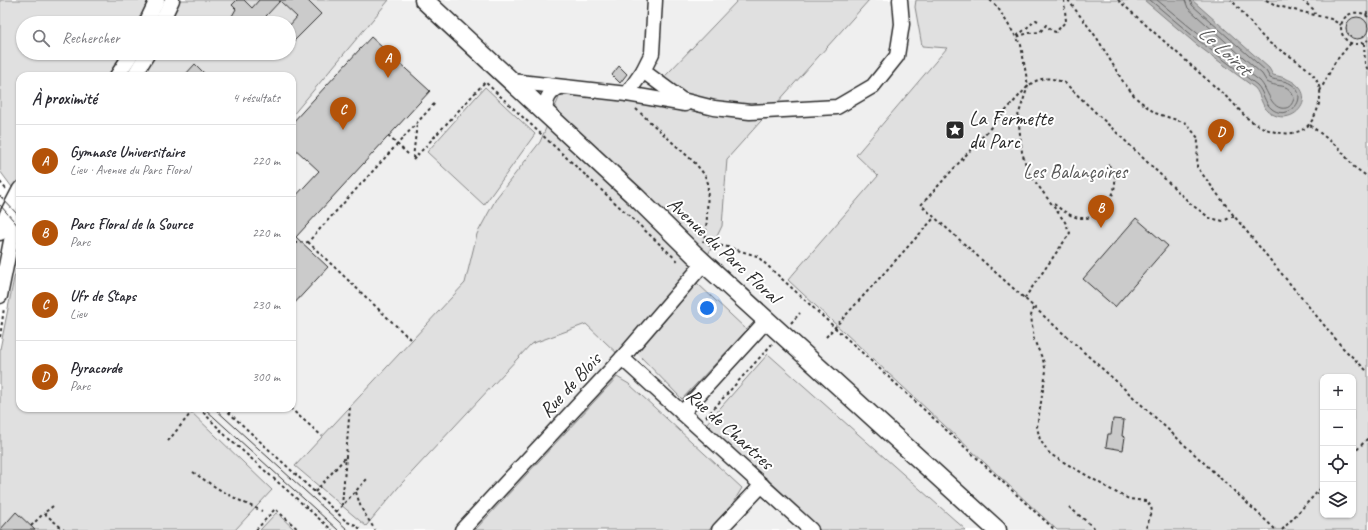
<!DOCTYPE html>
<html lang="fr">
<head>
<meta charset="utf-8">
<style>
  body { margin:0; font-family:Caveat,sans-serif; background:#f2f2f3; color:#2b2b33 }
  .controls { position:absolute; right:12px; bottom:12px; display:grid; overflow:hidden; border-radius:8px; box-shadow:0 1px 3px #0004 }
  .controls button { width:36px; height:36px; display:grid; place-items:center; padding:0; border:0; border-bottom:1px solid #e1e1e2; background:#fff; color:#2b2b33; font:20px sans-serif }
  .you { position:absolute; left:707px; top:308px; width:14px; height:14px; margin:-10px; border:3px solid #fff; border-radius:50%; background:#1a73e8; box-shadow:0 0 0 6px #1a73e833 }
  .badge { display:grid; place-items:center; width:26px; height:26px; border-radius:50%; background:#b45309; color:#fff; font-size:13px; font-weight:700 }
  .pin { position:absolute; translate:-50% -33px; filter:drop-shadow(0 1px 2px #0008) }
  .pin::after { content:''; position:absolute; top:21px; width:14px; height:12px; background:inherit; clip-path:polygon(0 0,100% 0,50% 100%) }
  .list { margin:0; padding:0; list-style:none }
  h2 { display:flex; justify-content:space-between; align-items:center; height:52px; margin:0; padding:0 16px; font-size:17px }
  h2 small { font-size:13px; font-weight:400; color:#7c7c81 }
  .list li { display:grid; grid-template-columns:26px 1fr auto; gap:12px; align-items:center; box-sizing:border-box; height:72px; padding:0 16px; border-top:1px solid #e1e1e2 }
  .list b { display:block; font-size:15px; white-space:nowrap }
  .list p { margin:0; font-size:13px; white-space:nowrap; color:#7c7c81 }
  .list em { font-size:13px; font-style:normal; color:#7c7c81 }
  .icon { flex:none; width:22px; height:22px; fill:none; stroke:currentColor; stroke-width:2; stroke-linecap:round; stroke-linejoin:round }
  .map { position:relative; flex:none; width:1368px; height:530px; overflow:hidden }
  .search { position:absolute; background:#fff; box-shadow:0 1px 3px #0004; left:16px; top:16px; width:280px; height:44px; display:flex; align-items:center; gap:10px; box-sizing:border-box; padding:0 14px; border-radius:22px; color:#7c7c81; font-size:15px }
  .panel { position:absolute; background:#fff; box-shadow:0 1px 3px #0004; left:16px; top:72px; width:280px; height:340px; border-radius:12px }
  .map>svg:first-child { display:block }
  .built { fill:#efefef }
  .green { fill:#e0e0e0; stroke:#868686; fill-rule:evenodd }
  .water { fill:#b6b6b6; stroke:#7e7e7e }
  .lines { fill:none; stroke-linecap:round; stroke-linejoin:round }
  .shore { stroke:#636363; stroke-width:1 }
  .building { fill:#cbcbcb; stroke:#2b2b2b }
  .minor-casing { stroke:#2b2b2b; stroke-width:17 }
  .major-casing { stroke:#2b2b2b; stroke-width:21 }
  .path { stroke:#2b2b2b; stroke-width:2; stroke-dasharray:3 3; stroke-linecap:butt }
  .minor { stroke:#fff; stroke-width:14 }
  .major { stroke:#fff; stroke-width:18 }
  .tram { stroke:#2b2b2b; stroke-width:1 }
  .path-bridge { stroke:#2b2b2b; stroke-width:2; stroke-dasharray:3 3; stroke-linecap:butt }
  .labels { text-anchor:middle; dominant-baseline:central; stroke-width:4; stroke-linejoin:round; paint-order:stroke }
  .poi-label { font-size:20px; fill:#2b2b2b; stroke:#fff; text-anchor:start }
  .park-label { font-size:20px; fill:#585858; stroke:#fff }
  .street-label { font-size:20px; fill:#2b2b2b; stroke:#fff }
  .water-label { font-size:21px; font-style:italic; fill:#5c5c5c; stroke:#fff }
</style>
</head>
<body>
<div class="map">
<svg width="1368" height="530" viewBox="0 0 1368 530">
  <rect width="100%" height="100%" fill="#fff"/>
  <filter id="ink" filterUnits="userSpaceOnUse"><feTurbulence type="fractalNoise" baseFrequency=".025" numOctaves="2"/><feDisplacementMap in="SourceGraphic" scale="8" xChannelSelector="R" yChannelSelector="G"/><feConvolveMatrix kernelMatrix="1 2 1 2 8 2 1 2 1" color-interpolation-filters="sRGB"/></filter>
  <g filter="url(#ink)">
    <polygon class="built" points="364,0 977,0 981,7 856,155 879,176 788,280 1057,530 0,530 20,408 292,408 292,89"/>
    <g class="green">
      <path d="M0,0H389L292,116V76H20V198L0,171ZM23,23H289V53H23Z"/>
      <polygon points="738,0 869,0 727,159 722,226 704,263 622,358 586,324 531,344 402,483 366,526 295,466 465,283 477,234 497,197 540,142 564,86 647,95"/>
      <path d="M916,0H1368V530H1057L788,280L878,176L856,155L947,48L922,46L915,7ZM1323,377H1353V515H1323Z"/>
      <polygon points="485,87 535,134 484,205 427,152"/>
      <polygon points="20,259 20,408 187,408 272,490 235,530 0,530 0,349 14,278"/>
      <polygon points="697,283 747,330 682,399 637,353"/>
      <polygon points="768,354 966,530 820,530 706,424"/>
      <polygon points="617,377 629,384 742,488 731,506 709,530 475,530"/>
      <polygon points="276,513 278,514 295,530 260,530"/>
    </g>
    <path class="water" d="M1144,0H1192L1269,68L1273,75C1329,85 1296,132 1269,112C1261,106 1261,95 1255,88L1197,45Z"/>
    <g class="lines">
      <g class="shore">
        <path d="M1150,0L1199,41L1257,85C1264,92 1264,103 1272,109C1289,122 1311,97 1291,84C1285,80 1277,81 1270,78L1266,71L1192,5L1190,0"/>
        <path d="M1157,0L1202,37L1260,81C1268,89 1271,111 1286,108C1291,107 1293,102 1294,98C1288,81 1279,89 1267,82L1262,74L1188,8L1185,0"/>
      </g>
    </g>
    <g class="building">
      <polygon points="237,0 244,0 252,8 259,0 307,0 321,14 294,41 289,37 289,26 297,17 280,1 266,16 273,23 228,23 236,9 232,5"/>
      <circle cx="1357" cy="28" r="11"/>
      <polygon points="371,37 430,91 296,237 328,267 292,306 292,200 319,171 292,146 292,123"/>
      <polygon points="195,64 207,76 184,76"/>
      <polygon points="619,66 627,74 620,83 612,75"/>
      <polygon points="1136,218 1168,246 1115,307 1083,279"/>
      <polygon points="1113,419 1124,420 1122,436 1125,437 1123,450 1106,447 1108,434 1111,434"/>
      <polygon points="16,512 35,530 0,530"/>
    </g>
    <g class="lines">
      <g class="minor-casing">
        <g id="minor">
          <polyline points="146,23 157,0"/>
          <polyline points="161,23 172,0"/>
          <polyline points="643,71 682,100 714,108 750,112 837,107 873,86 897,56 902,24 900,0"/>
          <polyline points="117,76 132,53"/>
          <polyline points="134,76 148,53"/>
          <polyline points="511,81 627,94 685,104"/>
          <polyline points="627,94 643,71 652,53 655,0"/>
          <path d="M545,114C546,100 547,93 560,87"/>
          <polyline points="0,233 7,214 20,189"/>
          <polyline points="0,296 12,236 20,216"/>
          <polyline points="622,358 811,530"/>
          <polyline points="682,413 767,320"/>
          <polyline points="462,530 622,358 704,263"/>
          <polyline points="719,530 762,485"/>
        </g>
      </g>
      <g class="major-casing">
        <polyline id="major" points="424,0 636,197 694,254 997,530"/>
      </g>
      <g class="path">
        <polyline points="990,0 998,8 1021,45 1028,86 1018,116 1022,152 1028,172 1065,222 1070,233 1024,299"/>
        <polyline points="1068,0 1097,38 1122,80 1136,98 1155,113 1186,123 1198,138 1197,167 1234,216 1343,348 1368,372"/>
        <path d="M1118,0L1231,101C1236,106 1241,112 1246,117C1265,133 1301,144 1314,117C1318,110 1321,99 1320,90C1315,64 1282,55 1265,39C1253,27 1243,12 1231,0"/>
        <polyline points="1266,0 1278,6 1331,19 1341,25"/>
        <polyline points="1302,0 1313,9 1315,14"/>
        <polyline points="1366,15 1368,11"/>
        <path d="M1368,17C1364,13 1359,12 1353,13C1330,19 1343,56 1368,40"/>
        <polyline points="1038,21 1036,20 1016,37 1029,33 1040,32 1046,25 1052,31 1056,32 1066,21 1064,0"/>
        <polyline points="1364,43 1365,64 1368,70"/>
        <polyline points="1320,91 1335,62 1351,43"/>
        <polyline points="636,109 695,163 704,174 708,183 707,216 706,232 703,242"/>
        <polyline points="1310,125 1339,148 1354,167 1368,177"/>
        <polyline points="413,158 417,123"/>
        <polyline points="413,160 485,82 679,262"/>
        <polyline points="0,182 6,189"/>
        <path d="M1054,204C1063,211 1073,219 1085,218C1105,217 1121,189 1113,170C1112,168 1108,165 1106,163"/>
        <path d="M1234,216L1223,221L1210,218L1192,205L1065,83C1050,77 1041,76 1028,86L921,205L1117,382L1276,530"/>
        <polyline points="308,242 410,339"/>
        <polyline points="294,243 308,242 436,102"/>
        <polyline points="708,245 724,246 757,256 1055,530"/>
        <polyline points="1033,308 1031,316 1034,340 1043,360 1046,371 1037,427 1040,440 1050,454 1115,492 1129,499 1146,501 1151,506 1152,512 1145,530"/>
        <polyline points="791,323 800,313"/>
        <polyline points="0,337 4,308"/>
        <polyline points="826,337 934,218"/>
        <polyline points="199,408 228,438 332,530"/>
        <polyline points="224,408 347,522 356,525 361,530"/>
        <polyline points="290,408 322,436"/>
        <polyline points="706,417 772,344"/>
        <polyline points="168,441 195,408"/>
        <polyline points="1353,454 1368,438"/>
        <path d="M193,472C215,488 237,500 262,511"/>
        <polyline points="315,492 345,458"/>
        <polyline points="356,492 361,508 375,530"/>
        <polyline points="53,506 44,513 64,530"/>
        <polyline points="342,506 350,406"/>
        <polyline points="1069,507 1097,530"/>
        <polyline points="336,512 368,478"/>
        <polyline points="31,526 44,513"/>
        <polyline points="256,530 275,509 299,530"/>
        <polyline points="1282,530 1323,486"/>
      </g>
      <use href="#minor" class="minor"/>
      <use href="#major" class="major"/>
      <g class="tram">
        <polyline points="0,196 20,217"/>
        <polyline points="0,205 20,228"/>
        <polyline points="204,408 338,530"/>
        <polyline points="214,408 348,530"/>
      </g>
      <polyline class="path-bridge" points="388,136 409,155"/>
    </g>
  </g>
  <defs>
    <g id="sight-square" transform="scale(1)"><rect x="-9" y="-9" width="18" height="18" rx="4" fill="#2b2b2b" stroke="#fff"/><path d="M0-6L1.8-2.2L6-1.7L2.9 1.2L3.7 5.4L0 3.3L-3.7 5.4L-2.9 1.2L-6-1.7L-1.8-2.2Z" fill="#fff"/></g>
  </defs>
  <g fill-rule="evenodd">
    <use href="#sight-square" x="955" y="130"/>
  </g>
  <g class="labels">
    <g class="poi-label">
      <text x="969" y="118">La Fermette<tspan x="969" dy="23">du Parc</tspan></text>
    </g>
    <g class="park-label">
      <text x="1075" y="171">Les Balançoires</text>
    </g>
    <g class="street-label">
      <text transform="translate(724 250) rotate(43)">Avenue du Parc Floral</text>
      <text transform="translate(570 385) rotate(-47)">Rue de Blois</text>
      <text transform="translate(730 429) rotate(42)">Rue de Chartres</text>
    </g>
    <g class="water-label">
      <text transform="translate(1225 50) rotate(42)">Le Loiret</text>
    </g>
  </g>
</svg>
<div class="controls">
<button>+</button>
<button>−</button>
<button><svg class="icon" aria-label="locate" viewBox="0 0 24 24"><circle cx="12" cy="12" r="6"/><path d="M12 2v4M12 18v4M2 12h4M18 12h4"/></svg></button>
<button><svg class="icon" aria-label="layers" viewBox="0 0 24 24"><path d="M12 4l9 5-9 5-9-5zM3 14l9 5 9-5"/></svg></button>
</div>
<div class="you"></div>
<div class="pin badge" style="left:388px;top:78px">A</div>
<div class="pin badge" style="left:1101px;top:228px">B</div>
<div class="pin badge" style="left:343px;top:130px">C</div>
<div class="pin badge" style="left:1221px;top:152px">D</div>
<div class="search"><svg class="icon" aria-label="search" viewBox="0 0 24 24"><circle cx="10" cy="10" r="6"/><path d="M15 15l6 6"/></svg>Rechercher</div>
<section class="panel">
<h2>À proximité<small>4 résultats</small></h2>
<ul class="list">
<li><span class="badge">A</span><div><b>Gymnase Universitaire</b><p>Lieu · Avenue du Parc Floral</p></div><em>220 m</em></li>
<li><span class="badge">B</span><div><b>Parc Floral de la Source</b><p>Parc</p></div><em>220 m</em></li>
<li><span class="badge">C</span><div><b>Ufr de Staps</b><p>Lieu</p></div><em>230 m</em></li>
<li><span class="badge">D</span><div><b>Pyracorde</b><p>Parc</p></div><em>300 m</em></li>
</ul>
</section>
</div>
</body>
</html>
